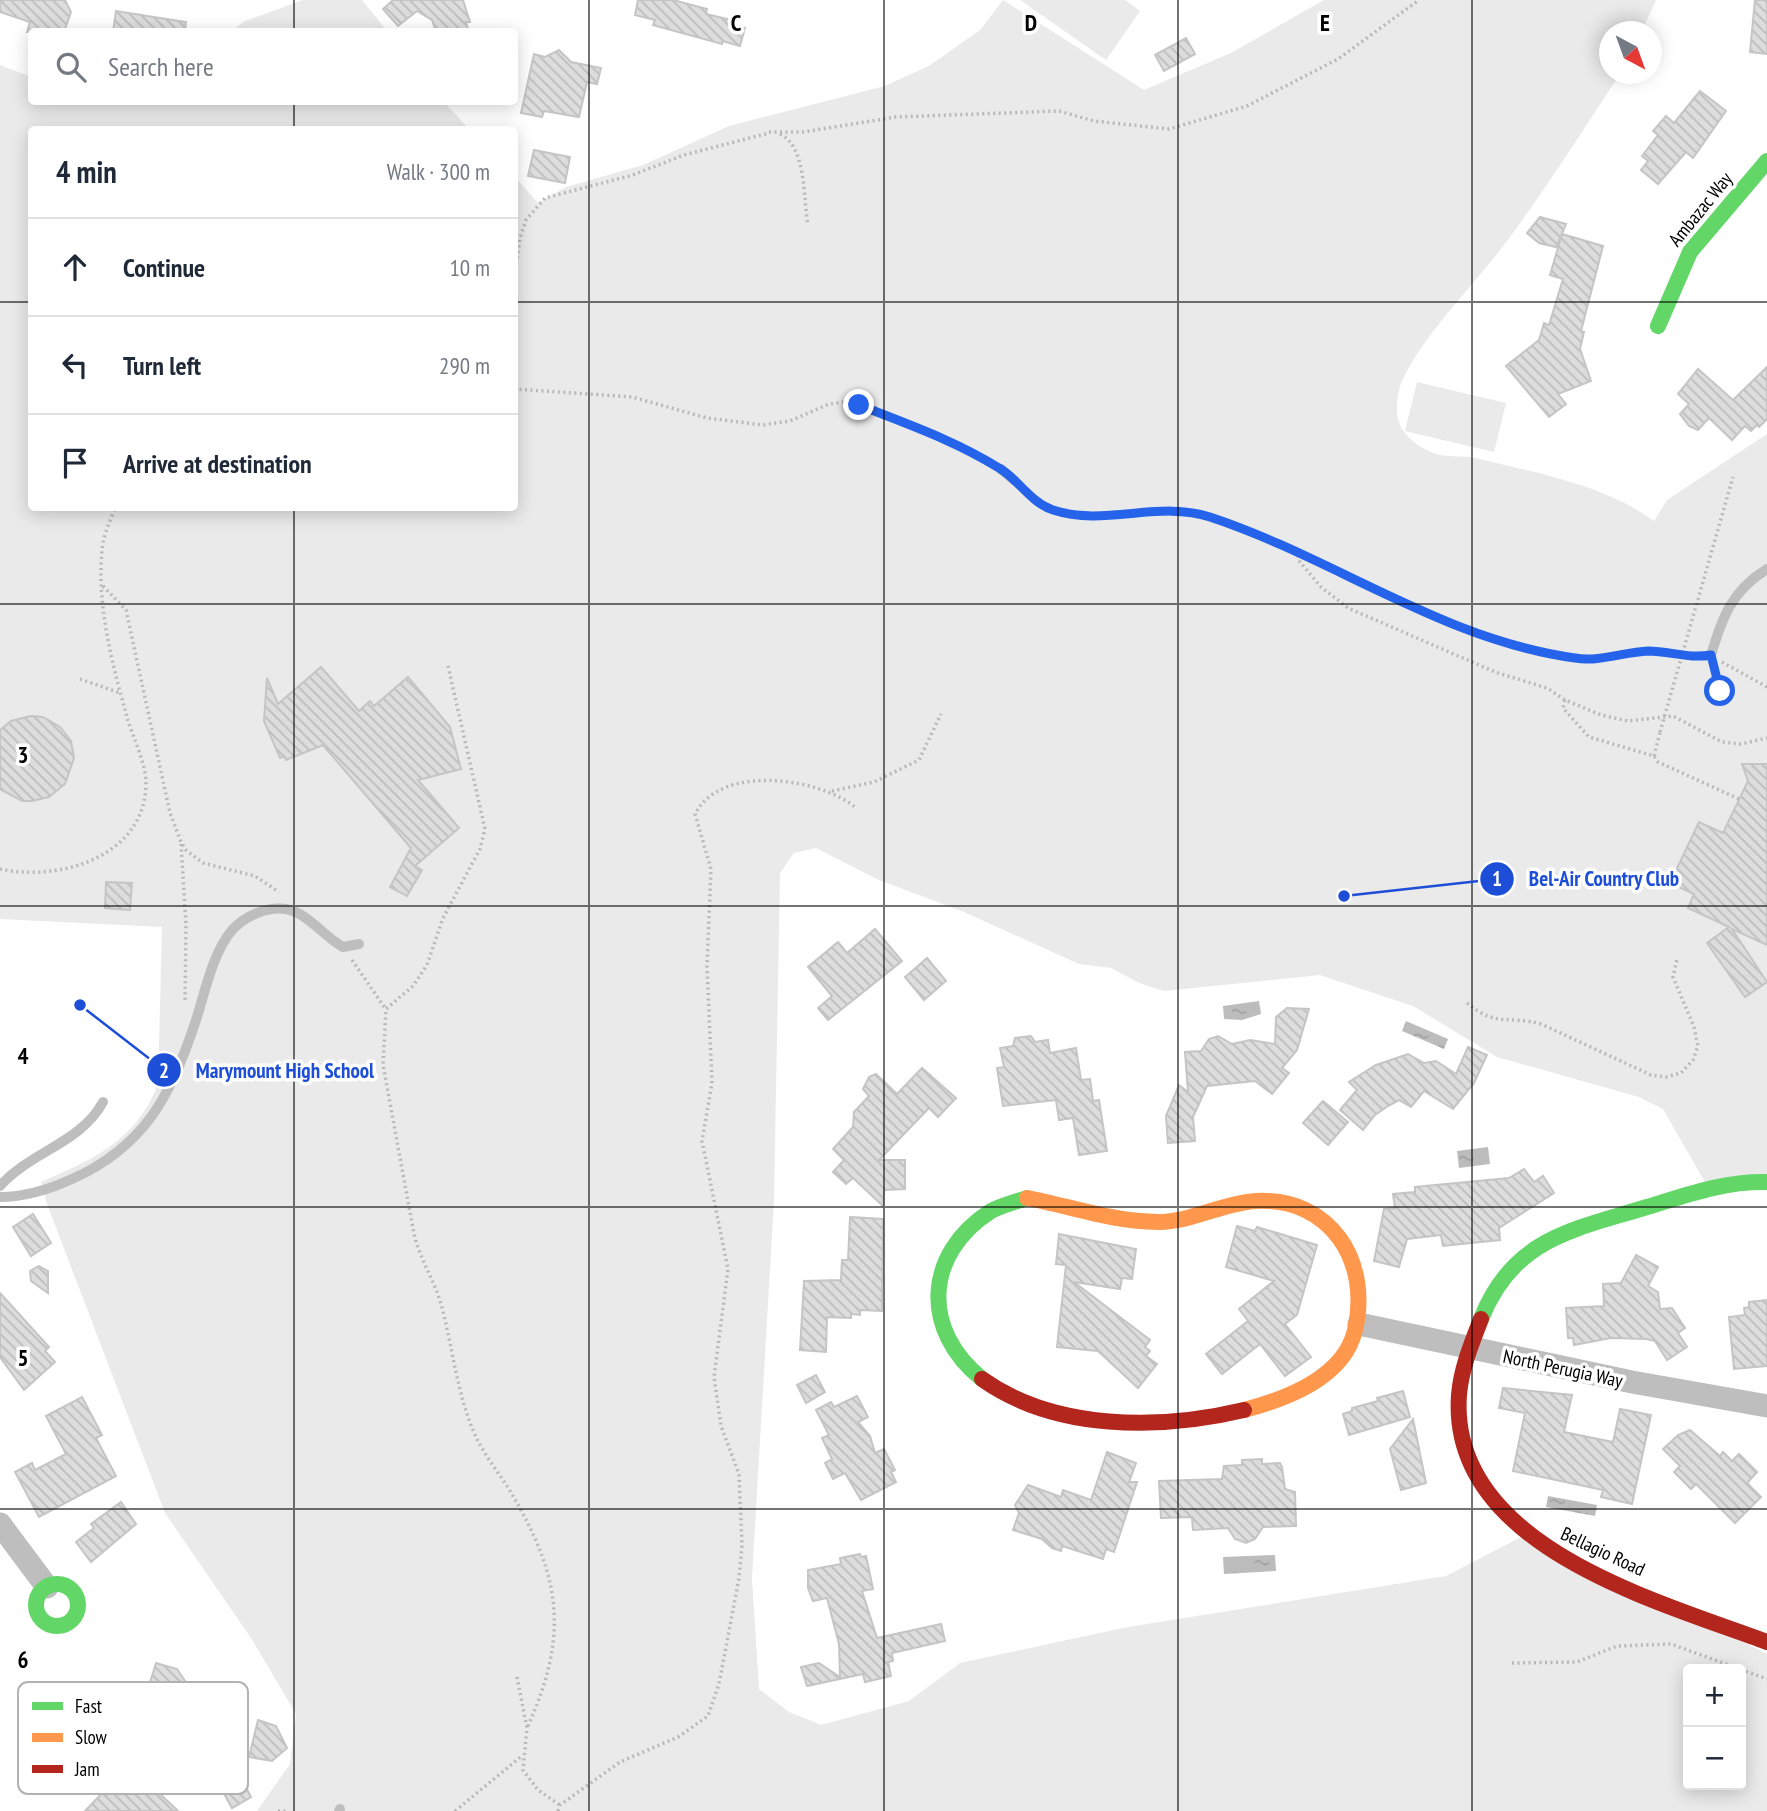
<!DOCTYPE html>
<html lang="en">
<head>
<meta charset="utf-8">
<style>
  body { margin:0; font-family:"PT Sans Narrow",sans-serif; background:#f2f2f3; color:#1f2937 }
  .controls { position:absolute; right:21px; bottom:21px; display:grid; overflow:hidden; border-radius:7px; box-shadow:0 4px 18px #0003 }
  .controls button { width:63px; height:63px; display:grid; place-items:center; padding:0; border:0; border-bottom:2px solid #e0e1e3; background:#fff; color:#1f2937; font:35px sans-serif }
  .compass { position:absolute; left:1599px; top:21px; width:63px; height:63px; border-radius:50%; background:#fff; box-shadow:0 4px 18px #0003; rotate:139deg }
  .stop { position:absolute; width:21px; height:21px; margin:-16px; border:5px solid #2563eb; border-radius:50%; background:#fff }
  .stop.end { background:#2563eb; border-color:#fff; box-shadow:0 2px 7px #0008 }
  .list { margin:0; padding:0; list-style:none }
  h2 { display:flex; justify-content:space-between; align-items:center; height:91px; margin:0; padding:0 28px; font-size:30px }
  h2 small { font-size:23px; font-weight:400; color:#747a83 }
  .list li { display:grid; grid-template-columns:46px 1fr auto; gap:21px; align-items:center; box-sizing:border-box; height:98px; padding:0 28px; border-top:2px solid #e0e1e3 }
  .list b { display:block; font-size:26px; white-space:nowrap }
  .list em { font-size:23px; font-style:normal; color:#747a83 }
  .icon { flex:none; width:38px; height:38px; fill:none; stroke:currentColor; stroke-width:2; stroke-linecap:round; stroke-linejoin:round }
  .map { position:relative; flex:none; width:1767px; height:1811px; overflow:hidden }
  .search { position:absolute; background:#fff; box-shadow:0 4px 18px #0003; left:28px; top:28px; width:490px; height:77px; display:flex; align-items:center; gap:18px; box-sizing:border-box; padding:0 24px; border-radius:7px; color:#747a83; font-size:26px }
  .panel { position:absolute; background:#fff; box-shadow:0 4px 18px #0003; left:28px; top:126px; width:490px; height:385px; border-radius:7px }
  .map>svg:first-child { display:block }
  .grass { fill:#eaeaea; fill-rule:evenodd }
  .water { fill:url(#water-ripples) }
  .building { fill:url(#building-back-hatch); stroke:#c5c5c5; stroke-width:2 }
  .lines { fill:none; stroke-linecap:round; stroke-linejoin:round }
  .path { stroke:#b8b8b8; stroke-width:3.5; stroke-dasharray:2 3.5; stroke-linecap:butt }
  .lane { stroke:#bebebe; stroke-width:10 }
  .street { stroke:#bebebe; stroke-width:23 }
  .fast { stroke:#63d668; stroke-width:16 }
  .slow { stroke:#ff974d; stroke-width:16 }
  .jam { stroke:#b3261e; stroke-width:16 }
  .path-bridge { stroke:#b8b8b8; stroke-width:3.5; stroke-dasharray:2 3.5; stroke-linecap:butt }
  .route { stroke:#2563eb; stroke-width:9 }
  .grid { fill:none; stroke:#000; stroke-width:2; stroke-opacity:0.55 }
  .labels { text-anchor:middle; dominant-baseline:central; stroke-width:7; stroke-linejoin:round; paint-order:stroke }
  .street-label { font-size:19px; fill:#000; stroke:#fff }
  .key { fill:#fff; stroke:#b2b2b2; stroke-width:2 }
  .key-label { font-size:19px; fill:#000 }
  .grid-label { font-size:23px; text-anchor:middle; font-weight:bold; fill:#000; stroke:#fff; stroke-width:7; stroke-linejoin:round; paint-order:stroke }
  .leader { fill:none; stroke:#1d4ed8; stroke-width:2.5 }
  .callout-dot { fill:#1d4ed8; stroke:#fff; stroke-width:2.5 }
  .mark-label { font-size:21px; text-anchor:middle; font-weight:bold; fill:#fff }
  .callout-label { font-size:21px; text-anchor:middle; font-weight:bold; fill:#1d4ed8; stroke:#fff; stroke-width:7; stroke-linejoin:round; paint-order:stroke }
</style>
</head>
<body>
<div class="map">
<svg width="1767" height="1811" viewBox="0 0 1767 1811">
  <defs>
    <pattern id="water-ripples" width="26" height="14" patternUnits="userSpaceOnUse" patternTransform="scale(1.75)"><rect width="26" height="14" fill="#bcbcbc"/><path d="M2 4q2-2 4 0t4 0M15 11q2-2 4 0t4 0" fill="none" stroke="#a0a0a0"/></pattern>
    <pattern id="building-back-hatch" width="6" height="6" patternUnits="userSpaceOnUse" patternTransform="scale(1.75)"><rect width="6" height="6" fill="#ddd"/><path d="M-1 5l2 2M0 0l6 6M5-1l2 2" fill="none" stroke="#bcbcbc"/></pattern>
  </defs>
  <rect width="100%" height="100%" fill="#fff"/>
  <g class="grass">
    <polygon points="303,0 362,0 387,31 231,31 245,21"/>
    <path d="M1003,0L1144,90L1231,53L1324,0H1656L1642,31L1610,32V74H1620C1583,130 1547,187 1507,241C1480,278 1409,350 1399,391C1391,424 1405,440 1433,453C1446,458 1462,455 1475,458C1536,473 1603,484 1654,521L1667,500L1767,434V1182L1709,1189L1663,1109L1639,1097L1497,1057L1413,1006L1320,975L1164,991L1139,983L1111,968L1079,964L964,912L879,880L816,848L794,853L780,873L774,1201L752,1578L759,1689L789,1712L821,1725L909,1701L960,1663L1128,1627L1446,1576L1527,1534L1767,1654V1811H257L290,1764L296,1714L253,1641L165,1513L47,1204L41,1182C94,1159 136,1141 158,1084L162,927L0,919V65L31,77L32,102H444L469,129L32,130V508H514L515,177L538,203L566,187L643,165L729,126L885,86L929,66L980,30ZM1688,1669H1741V1785H1688Z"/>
    <polygon points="1020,0 1125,0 1140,11 1106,60"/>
    <polygon points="1417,382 1506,403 1494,452 1405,431"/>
  </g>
  <g class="water">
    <polygon points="1259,1001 1261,1014 1242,1020 1224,1019 1223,1006"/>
    <polygon points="1406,1021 1448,1039 1444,1049 1402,1031"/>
    <polygon points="1488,1147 1490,1164 1459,1168 1457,1151"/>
    <polygon points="1548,1496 1597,1505 1595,1516 1546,1507"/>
    <polygon points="1275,1555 1276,1571 1224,1574 1223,1557"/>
  </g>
  <g class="building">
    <polygon points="0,0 65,0 71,12 65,29 60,32 27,32 30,22 0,12"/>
    <polygon points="393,0 463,0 470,22 466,22 469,32 436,32 432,20 417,11 398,26 383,9"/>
    <polygon points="638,0 673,0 707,9 706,14 727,19 726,23 745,28 740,46 722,41 722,44 653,25 655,20 635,15"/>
    <polygon points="1755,0 1767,0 1767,54 1750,52"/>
    <polygon points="116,11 186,22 185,32 113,32"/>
    <polygon points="1186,38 1195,54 1164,71 1155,55"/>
    <polygon points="559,50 571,62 601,68 597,84 587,82 579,117 544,111 542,117 521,113 534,54 545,57"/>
    <polygon points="1700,91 1726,111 1693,158 1686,152 1658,184 1641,170 1648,161 1642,156 1658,135 1653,131 1666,116 1674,123"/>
    <polygon points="534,150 570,157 565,183 528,176"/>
    <polygon points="1540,217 1566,224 1562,234 1603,246 1581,331 1584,332 1580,349 1591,381 1558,394 1566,404 1549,417 1506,366 1539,340 1544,323 1549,325 1563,279 1550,275 1562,234 1556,247 1539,243 1527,233"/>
    <polygon points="1767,367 1767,419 1759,427 1757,425 1751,431 1745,426 1732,440 1709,418 1698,430 1689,426 1680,414 1689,404 1678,394 1698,369 1733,400"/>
    <polygon points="321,667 359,711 370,701 374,706 408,677 450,727 461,769 418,780 459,828 415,866 422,870 407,896 390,887 411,848 323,745 286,760 284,756 280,758 264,721 267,678 278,704"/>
    <polygon points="31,716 43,717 60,727 71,741 74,758 65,784 49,797 32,801 22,801 0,789 0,730 11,721"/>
    <polygon points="1742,764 1767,764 1767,945 1732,929 1767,982 1745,997 1707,943 1729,927 1688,908 1694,894 1670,883 1699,822 1723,833 1748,781"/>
    <polygon points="106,882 132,883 130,910 105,908"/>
    <polygon points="875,929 902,961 828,1020 818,1008 832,996 808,967 838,942 847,953"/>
    <polygon points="927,958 946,981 924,1000 905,977"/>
    <polygon points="1287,1008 1309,1009 1297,1050 1282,1068 1289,1073 1272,1094 1255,1081 1207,1086 1193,1117 1195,1141 1168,1143 1166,1116 1179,1085 1188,1092 1185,1052 1201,1051 1209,1039 1218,1036 1232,1044 1250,1040 1275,1044 1276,1017"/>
    <polygon points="1031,1036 1035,1042 1048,1040 1050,1053 1076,1048 1081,1080 1090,1079 1093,1101 1099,1100 1107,1151 1079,1155 1073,1118 1059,1120 1056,1100 1003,1106 997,1068 1004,1067 1000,1048 1013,1046 1015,1038"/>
    <polygon points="1468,1047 1487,1055 1474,1083 1453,1109 1424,1091 1411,1107 1399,1100 1388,1106 1375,1115 1363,1130 1340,1110 1357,1090 1349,1082 1376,1065 1408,1054 1424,1063 1436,1061 1456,1074"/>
    <polygon points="922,1068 956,1098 938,1117 929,1108 879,1160 905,1160 905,1189 884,1190 883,1206 853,1178 846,1184 833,1172 844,1160 833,1149 853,1127 854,1112 869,1096 863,1089 869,1077 876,1074 897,1094"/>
    <polygon points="1323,1101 1348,1122 1328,1145 1303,1123"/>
    <polygon points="1524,1169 1534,1182 1543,1176 1554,1193 1499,1228 1500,1240 1443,1246 1441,1235 1407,1239 1399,1267 1374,1261 1384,1209 1395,1208 1393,1194 1415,1192 1415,1187 1509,1178"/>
    <polygon points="33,1214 51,1243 31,1256 13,1227"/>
    <polygon points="850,1217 883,1219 882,1311 860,1310 860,1315 851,1314 851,1318 827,1317 826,1352 800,1350 804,1281 841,1280 842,1260 848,1260"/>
    <polygon points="1237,1226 1255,1231 1257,1227 1317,1245 1297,1315 1285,1324 1311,1357 1285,1376 1260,1344 1222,1374 1206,1354 1248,1321 1239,1309 1274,1281 1226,1267"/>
    <polygon points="1059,1234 1136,1249 1132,1279 1122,1278 1120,1289 1074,1282 1150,1340 1145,1347 1150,1351 1146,1356 1157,1364 1138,1388 1098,1351 1057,1347 1066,1265 1056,1264"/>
    <polygon points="1636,1255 1658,1267 1648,1286 1658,1292 1660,1309 1672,1308 1685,1328 1678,1333 1687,1347 1667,1360 1655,1341 1647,1339 1611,1338 1574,1345 1573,1338 1568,1338 1566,1308 1604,1306 1603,1284 1621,1283"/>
    <polygon points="39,1266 48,1271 48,1293 31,1281 30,1271"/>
    <polygon points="0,1293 49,1347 45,1351 55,1362 24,1390 0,1357"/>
    <polygon points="1767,1300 1767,1366 1734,1369 1729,1317 1745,1315 1744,1308 1749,1307 1749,1302"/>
    <polygon points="816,1375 825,1392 806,1403 797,1385"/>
    <polygon points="1503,1388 1572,1395 1564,1432 1613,1442 1620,1409 1651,1415 1632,1504 1601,1497 1603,1490 1513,1471 1525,1413 1499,1408"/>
    <polygon points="1403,1391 1410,1417 1349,1435 1343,1414 1352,1411 1352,1408 1378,1401 1377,1398"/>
    <polygon points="857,1396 868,1417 858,1422 870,1436 875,1453 884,1449 895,1470 891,1472 896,1482 861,1500 845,1473 833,1479 825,1463 832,1459 822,1438 829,1435 816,1410 831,1402 834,1407"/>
    <polygon points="82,1397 102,1435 96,1438 116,1476 39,1517 15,1472 32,1463 35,1470 66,1454 46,1416"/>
    <polygon points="1413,1419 1426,1483 1401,1490 1390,1449"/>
    <polygon points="1690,1430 1720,1456 1723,1452 1732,1461 1739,1454 1757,1472 1747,1483 1761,1497 1735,1523 1696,1484 1691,1489 1674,1472 1680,1466 1663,1449 1678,1435"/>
    <polygon points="1107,1452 1136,1463 1129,1482 1137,1482 1114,1552 1106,1549 1103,1559 1062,1546 1061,1551 1052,1548 1042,1539 1013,1530 1019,1513 1015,1505 1028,1485 1061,1497 1063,1490 1091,1500"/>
    <polygon points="1262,1459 1262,1464 1280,1463 1282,1467 1285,1489 1295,1492 1296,1526 1263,1527 1255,1539 1246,1543 1235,1539 1228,1528 1193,1530 1192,1517 1161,1518 1159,1481 1222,1479 1224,1466 1242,1465 1242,1460"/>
    <polygon points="121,1502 136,1524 91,1562 76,1542 94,1528 91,1524"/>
    <polygon points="860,1554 861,1557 866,1556 873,1589 862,1591 877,1638 941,1624 945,1641 892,1653 893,1661 888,1662 891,1676 865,1682 863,1674 807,1686 801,1667 819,1663 840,1677 839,1644 827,1598 813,1601 808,1588 808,1570 841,1564 840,1558"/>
    <polygon points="156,1663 177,1669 192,1691 199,1687 220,1724 215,1727 251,1797 232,1808 206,1761 199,1765 189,1747 174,1755 149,1710 128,1705 149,1686"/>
    <polygon points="258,1720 276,1726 287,1748 272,1761 249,1757"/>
    <polygon points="135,1770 178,1811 85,1811 108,1787 113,1792"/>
  </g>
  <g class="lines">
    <g class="path">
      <polyline points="769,132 803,132 896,117 1059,111 1094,121 1169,129 1247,106 1338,59 1419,0"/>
      <path d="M780,134C807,147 803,199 808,225"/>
      <polyline points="514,280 520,238 526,220 545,198 633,175 684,155 769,133"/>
      <polyline points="514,389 632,397 707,418 763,425 790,421 829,404 843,402 943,437 989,462"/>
      <polyline points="1026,490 1050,509 1081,516 1181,511 1208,516 1296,550 1421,611 1496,640 1577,659 1612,658 1647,651 1698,657"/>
      <polyline points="1296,550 1300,562 1321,587 1348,608 1495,672 1547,688 1565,700 1601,715 1628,721 1673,716 1722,742 1741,744 1767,738"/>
      <polyline points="103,586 126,610 170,813 181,842 186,850 203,863 255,876 279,892"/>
      <polyline points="1722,662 1767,687"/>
      <path d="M448,666L485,829L480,849L443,918L427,965L413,986L386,1009L383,1065L414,1234C420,1259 434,1280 441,1304C453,1348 457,1396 476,1437C485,1456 499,1473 510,1491C562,1578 569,1636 527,1728"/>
      <polyline points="1716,670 1721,697"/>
      <polyline points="80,679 120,693"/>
      <polyline points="1565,700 1563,708 1589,737 1654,756 1658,762 1739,799"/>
      <polyline points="1654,756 1660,732"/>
      <polyline points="832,791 874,782 919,760 941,714"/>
      <polyline points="181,844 186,925 185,1000"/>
      <path d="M0,869C59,882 145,857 146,784C146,763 133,738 127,717C112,663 95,600 103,543C105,531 111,519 115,508"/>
      <polyline points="352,960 385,1008"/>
      <path d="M1467,1003C1497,1028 1509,1015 1541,1024L1651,1075L1666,1077L1681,1073L1693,1060L1698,1046L1694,1027L1673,977L1677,959"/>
      <polyline points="1512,1663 1577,1662 1617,1646 1671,1644 1767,1679"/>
      <polyline points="517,1677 527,1728 523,1770 538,1790 560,1805"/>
      <polyline points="278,1811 288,1811"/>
      <polyline points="455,1811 523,1755"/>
      <path d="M558,1811L560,1805L620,1762L678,1737L708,1716L719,1684L739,1578L742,1545L739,1474L721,1426L714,1377L728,1269L702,1141L712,1083L707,966L711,869L695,814C721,763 819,778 855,807"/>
    </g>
    <g class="lane">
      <polyline points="1001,469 1014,480"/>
      <path d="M1711,655C1722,618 1732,590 1767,569"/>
      <path d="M0,1186C30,1152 81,1143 103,1102"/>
      <path d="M0,1197C26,1197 48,1190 72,1179C144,1147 171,1096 195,1023C205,993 212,953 233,929C246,916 267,906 286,909C308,913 323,936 343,947L359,944"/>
      <polyline points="339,1811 340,1809"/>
    </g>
    <g class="street">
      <polyline points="1359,1324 1632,1382 1767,1406"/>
      <polyline points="0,1524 47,1587"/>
    </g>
    <g class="fast">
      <polyline points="1658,326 1690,252 1767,161"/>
      <path d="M1481,1319C1513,1238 1573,1230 1647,1207C1687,1195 1724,1181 1767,1182"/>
      <path d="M982,1379C921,1330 924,1254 991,1211C1002,1205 1015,1202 1027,1198"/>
      <circle cx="57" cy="1605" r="21"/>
    </g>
    <path class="slow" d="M1027,1198C1070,1206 1113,1222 1158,1222C1192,1222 1222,1203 1256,1201C1331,1197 1371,1262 1355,1330C1344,1378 1286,1399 1244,1410"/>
    <g class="jam">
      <path d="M1481,1319C1472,1342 1461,1369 1459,1395C1448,1546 1658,1601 1767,1642"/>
      <path d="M982,1379C1055,1431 1160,1430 1244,1410"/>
    </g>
    <polyline class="path-bridge" points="1660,732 1733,477"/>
  </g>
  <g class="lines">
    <path class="route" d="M859,405C907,424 954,440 999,468C1018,479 1031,503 1053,510C1105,527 1159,500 1210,517C1334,558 1443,640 1575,658C1600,662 1624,652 1648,651C1670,651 1689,659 1711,655L1720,691"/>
  </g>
  <path class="grid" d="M294,0V32M589,0V1811M884,0V1811M1178,0V1811M1472,0V1811M294,102V130M0,302H32M514,302H1767M294,508V1811M0,604H1767M0,906H1767M0,1207H1767M0,1509H1767"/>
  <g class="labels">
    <g class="street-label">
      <text transform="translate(1700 209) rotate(-51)">Ambazac Way</text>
      <text transform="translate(1563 1368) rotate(12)">North Perugia Way</text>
      <text transform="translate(1603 1551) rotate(25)">Bellagio Road</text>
    </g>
  </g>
  <rect x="18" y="1682" width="230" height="112" rx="10" class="key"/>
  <rect x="32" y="1702" width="31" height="8" fill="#63d668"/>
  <rect x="32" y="1733" width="31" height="9" fill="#ff974d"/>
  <rect x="32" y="1765" width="31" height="8" fill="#b3261e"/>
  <g class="key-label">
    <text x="75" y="1713">Fast</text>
    <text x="75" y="1744">Slow</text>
    <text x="75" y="1776">Jam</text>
  </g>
  <g class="grid-label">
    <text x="736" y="31">C</text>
    <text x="1031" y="31">D</text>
    <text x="1325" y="31">E</text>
    <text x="23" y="763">3</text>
    <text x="23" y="1064">4</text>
    <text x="23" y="1366">5</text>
    <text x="23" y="1668">6</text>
  </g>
  <path class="leader" d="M1344 896L1497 879M80 1005L164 1070"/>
  <g class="callout-dot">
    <circle cx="1344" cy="896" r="7"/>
    <circle cx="80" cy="1005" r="7"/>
    <circle cx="1497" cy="879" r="18"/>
    <circle cx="164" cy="1070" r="18"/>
  </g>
  <g class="mark-label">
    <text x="1497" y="886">1</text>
    <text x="164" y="1078">2</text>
  </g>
  <g class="callout-label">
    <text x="1604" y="886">Bel-Air Country Club</text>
    <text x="285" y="1078">Marymount High School</text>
  </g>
</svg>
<div class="controls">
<button>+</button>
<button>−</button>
</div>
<svg class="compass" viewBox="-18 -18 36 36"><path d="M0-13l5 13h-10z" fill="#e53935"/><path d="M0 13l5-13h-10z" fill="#747a83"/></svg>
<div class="stop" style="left:1720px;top:691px"></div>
<div class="stop end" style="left:859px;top:405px"></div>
<div class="search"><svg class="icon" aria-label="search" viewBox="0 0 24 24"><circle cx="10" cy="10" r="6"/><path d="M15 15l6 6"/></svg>Search here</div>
<section class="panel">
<h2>4 min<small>Walk · 300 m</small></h2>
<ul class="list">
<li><svg class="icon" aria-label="ahead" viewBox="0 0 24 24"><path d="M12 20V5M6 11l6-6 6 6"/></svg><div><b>Continue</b></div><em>10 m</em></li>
<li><svg class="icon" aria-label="left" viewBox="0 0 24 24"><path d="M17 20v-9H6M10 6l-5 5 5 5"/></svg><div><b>Turn left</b></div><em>290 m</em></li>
<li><svg class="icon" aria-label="arrive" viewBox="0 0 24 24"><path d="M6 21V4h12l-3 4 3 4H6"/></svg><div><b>Arrive at destination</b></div></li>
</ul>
</section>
</div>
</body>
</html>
